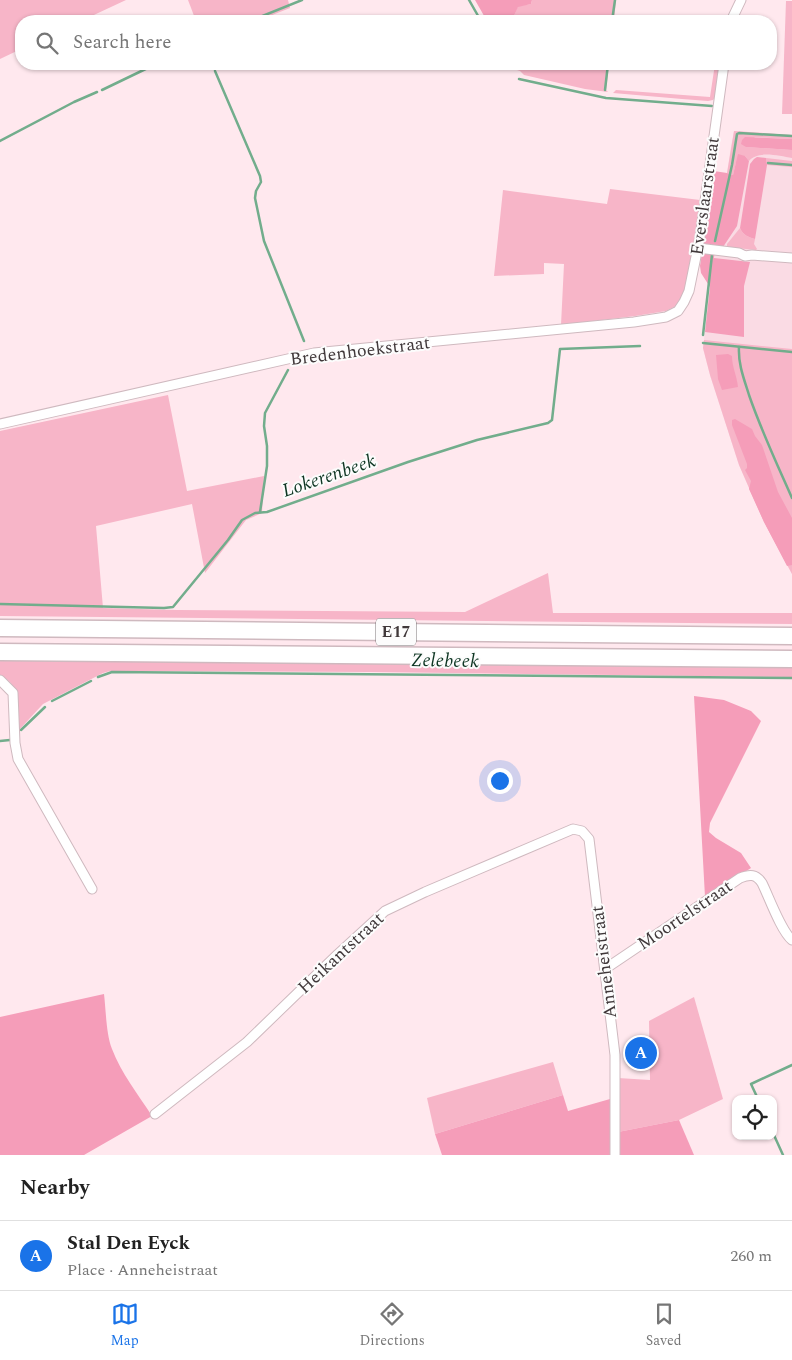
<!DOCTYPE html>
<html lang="en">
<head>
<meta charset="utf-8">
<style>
  body { margin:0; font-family:Spectral,serif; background:#f6f6f6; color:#222 }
  .controls { position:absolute; right:15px; bottom:15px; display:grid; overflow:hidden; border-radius:10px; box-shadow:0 1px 4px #0004 }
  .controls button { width:45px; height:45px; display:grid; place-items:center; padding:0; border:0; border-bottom:1px solid #e0e0e0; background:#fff; color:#222; font:25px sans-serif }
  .you { position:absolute; left:499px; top:780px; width:18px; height:18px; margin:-12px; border:4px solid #fff; border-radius:50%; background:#1a73e8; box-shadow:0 0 0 8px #1a73e833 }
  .badge { display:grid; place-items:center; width:32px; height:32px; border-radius:50%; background:#1a73e8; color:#fff; font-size:16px; font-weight:700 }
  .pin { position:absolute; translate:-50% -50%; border:2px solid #fff; box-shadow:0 1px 5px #0006 }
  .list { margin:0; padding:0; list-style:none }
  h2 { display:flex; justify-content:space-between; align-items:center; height:65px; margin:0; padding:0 20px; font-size:21px }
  h2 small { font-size:16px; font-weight:400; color:#767676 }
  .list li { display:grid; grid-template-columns:32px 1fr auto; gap:15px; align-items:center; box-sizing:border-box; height:70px; padding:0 20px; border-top:1px solid #e0e0e0 }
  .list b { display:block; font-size:19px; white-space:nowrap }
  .list p { margin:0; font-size:16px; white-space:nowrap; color:#767676 }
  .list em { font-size:16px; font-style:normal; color:#767676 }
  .icon { flex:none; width:28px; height:28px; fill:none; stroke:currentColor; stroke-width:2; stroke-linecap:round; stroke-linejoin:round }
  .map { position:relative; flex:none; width:792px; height:1155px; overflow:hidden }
  .search { position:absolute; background:#fff; box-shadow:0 1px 4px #0004; left:15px; right:15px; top:15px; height:55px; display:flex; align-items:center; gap:12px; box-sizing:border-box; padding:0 18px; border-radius:20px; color:#767676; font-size:19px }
  .sheet { height:135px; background:#fff }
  nav { display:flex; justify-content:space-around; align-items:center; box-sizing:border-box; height:70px; border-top:1px solid #e0e0e0; background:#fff; font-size:14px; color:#767676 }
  nav a { display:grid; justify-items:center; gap:2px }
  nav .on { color:#1a73e8 }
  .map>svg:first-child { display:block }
  .built { fill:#fadbe4 }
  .green { fill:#f7b5c8 }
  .forest { fill:#f59db9 }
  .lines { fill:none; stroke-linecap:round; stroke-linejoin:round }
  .stream { stroke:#72ad8c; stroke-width:2.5 }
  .street-casing { stroke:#cfb9bf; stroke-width:11 }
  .highway-casing { stroke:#cfb9bf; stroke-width:19 }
  .street { stroke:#fff; stroke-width:9 }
  .highway { stroke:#fff; stroke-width:16 }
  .labels { text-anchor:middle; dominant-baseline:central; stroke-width:4; stroke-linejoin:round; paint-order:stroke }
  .shield { fill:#fcfcfc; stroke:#787374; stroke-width:1 }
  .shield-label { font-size:16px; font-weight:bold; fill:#40383a }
  .street-label { font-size:18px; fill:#40383a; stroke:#fcfcfc }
  .water-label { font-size:19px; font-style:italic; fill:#0e3623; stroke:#fcfcfc }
</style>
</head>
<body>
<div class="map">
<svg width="792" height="1155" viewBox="0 0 792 1155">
  <rect width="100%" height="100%" fill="#ffe8ee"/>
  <polygon class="built" points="734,131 792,135 792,574 764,522 739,465 710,375 703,348 710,287 731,146"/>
  <g class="green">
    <polygon points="0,0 126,0 81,21 21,21 21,49 0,59"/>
    <polygon points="188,0 288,0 290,8 257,21 196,21"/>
    <polygon points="532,0 616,0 614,21 513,21 513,18 518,6 531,4"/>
    <polygon points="786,1 792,1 792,114 782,114"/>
    <polygon points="514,64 609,64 606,90 608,92 585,89 524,75 520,71 514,69 512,66"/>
    <polygon points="715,64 719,64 715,97 713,100 708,101 682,99 613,93 616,90 710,97"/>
    <path d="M734,131L792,135V139L755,137L746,147L792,150V158C779,156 758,150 749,161L745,156L736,163L733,175L727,173Z"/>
    <polygon points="766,158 792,161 792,167 767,165"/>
    <polygon points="610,189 700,200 688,279 684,294 676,306 666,311 635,316 561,325 564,264 544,263 544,274 494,276 503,190 607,204"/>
    <path d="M740,228C743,235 748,237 755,239L754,244L757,249L756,250L727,247V244Z"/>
    <polygon points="704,340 792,349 792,574 764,522 739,465 710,375 703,348"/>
    <polygon points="168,395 187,491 264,476 262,513 246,520 205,573 192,504 96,526 103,608 177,610 465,612 548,573 553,613 792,613 792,624 0,616 0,431"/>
    <path d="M0,661H261L792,668V677L371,672L110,671L103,673L43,704L19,730C19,721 18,713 17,705C15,690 15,683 0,675Z"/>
    <polygon points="694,997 723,1099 679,1120 618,1132 618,1078 650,1080 649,1021"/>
    <polygon points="553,1062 563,1095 435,1134 427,1098"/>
  </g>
  <g class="forest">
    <polygon points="475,0 532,0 531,4 518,7 513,18 513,21 487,21"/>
    <polygon points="745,137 792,139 792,150 746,147 741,144 742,140"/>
    <polygon points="738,154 745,156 749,161 737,226 723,247 716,246 714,258 750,262 744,286 744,337 705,332 710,287 701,273 700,266 714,171 727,173 733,175"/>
    <path d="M757,157L766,158L767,165L755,239C748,237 743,235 740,228L750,164L754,159Z"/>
    <path d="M728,354L732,356C732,367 737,376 738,387L722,390L718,379L716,355Z"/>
    <polygon points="735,419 752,429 755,436 762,445 778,492 792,518 792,565 787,566 764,522 749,489 751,481 745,470 747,468 747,464 732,425 732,420"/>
    <polygon points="694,696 724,700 751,711 761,721 710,823 709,832 716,838 741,853 751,868 705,897"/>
    <path d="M104,994C106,1010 106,1034 112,1049C121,1073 138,1094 152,1116L84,1155H0V1017Z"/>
    <polygon points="563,1095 568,1111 610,1099 611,1155 442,1155 435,1134"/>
    <polygon points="679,1120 694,1155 618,1155 618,1132"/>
  </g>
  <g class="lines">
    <g class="stream">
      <polyline points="469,0 481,21"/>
      <polyline points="250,21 302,0"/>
      <polyline points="612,21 615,0"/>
      <polyline points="215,71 260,176 261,182 256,191 255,198 264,241 304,341"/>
      <polyline points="519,79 606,98 712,106"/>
      <polyline points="102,90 156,64"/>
      <polyline points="605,90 608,64"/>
      <polyline points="0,141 74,102 97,92"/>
      <polyline points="768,163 792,165"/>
      <polyline points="715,241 732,165 737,134 739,133 792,136"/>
      <polyline points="703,335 712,255"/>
      <polyline points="703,343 792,352"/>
      <path d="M739,347C738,364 744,379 749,395C761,430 777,464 792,498"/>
      <polyline points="260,512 267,466 267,446 264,426 265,413 288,370"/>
      <polyline points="0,604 164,608 173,607 228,540 242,520 255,513 267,512 408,462 477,440 548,423 552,420 560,349 640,346"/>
      <polyline points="98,677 112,672 792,678"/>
      <polyline points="52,701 91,681"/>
      <polyline points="21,730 45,707"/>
      <polyline points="0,741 10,740"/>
      <polyline points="758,1099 751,1084 792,1065"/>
      <polyline points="773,1133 783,1155"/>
    </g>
    <g class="street-casing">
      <g id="street">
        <polyline points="731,21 741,0"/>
        <polyline points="698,248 739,253 745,256 752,255 792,258"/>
        <polyline points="0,424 314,353 634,322 666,317 678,311 684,302 689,291 700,237 724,64"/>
        <polyline points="0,680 13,693 15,743 18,759 92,889"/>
        <path d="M605,969L740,878C750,874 756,874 762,883C769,897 781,931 792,940"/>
        <polyline points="155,1114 247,1042 338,954 385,911 425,892 573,829 582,831 589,839 615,1055 615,1155"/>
      </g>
    </g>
    <g class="highway-casing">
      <g id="highway">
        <polyline points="0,628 792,636"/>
        <polyline points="0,652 792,659"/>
      </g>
    </g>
    <use href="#street" class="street"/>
    <use href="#highway" class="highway"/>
  </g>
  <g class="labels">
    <rect class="shield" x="376" y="618.5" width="40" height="27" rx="4"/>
    <g class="shield-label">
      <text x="396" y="632">E17</text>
    </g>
    <g class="street-label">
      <text transform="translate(705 196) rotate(-82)">Everslaarstraat</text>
      <text transform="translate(360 351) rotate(-7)">Bredenhoekstraat</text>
      <text transform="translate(685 915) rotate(-34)">Moortelstraat</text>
      <text transform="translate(341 953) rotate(-43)">Heikantstraat</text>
      <text transform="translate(604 962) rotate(-97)">Anneheistraat</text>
    </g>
    <g class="water-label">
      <text transform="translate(329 476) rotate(-19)">Lokerenbeek</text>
      <text transform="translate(445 661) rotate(1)">Zelebeek</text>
    </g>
  </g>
</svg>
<div class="controls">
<button><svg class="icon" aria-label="locate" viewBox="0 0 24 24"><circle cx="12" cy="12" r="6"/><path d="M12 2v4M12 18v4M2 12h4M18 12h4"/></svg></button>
</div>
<div class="you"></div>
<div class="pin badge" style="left:641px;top:1053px">A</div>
<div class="search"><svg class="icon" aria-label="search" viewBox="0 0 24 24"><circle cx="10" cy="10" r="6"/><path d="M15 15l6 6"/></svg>Search here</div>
</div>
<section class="sheet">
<h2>Nearby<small></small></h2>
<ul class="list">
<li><span class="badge">A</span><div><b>Stal Den Eyck</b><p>Place · Anneheistraat</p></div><em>260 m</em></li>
</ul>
</section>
<nav>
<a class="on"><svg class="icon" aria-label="map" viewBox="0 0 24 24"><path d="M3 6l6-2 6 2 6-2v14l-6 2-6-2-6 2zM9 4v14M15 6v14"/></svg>Map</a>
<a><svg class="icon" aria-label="directions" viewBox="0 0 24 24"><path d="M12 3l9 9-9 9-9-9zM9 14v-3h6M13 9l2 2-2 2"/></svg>Directions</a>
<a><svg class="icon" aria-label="saved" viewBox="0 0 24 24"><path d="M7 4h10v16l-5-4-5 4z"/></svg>Saved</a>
</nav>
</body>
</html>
